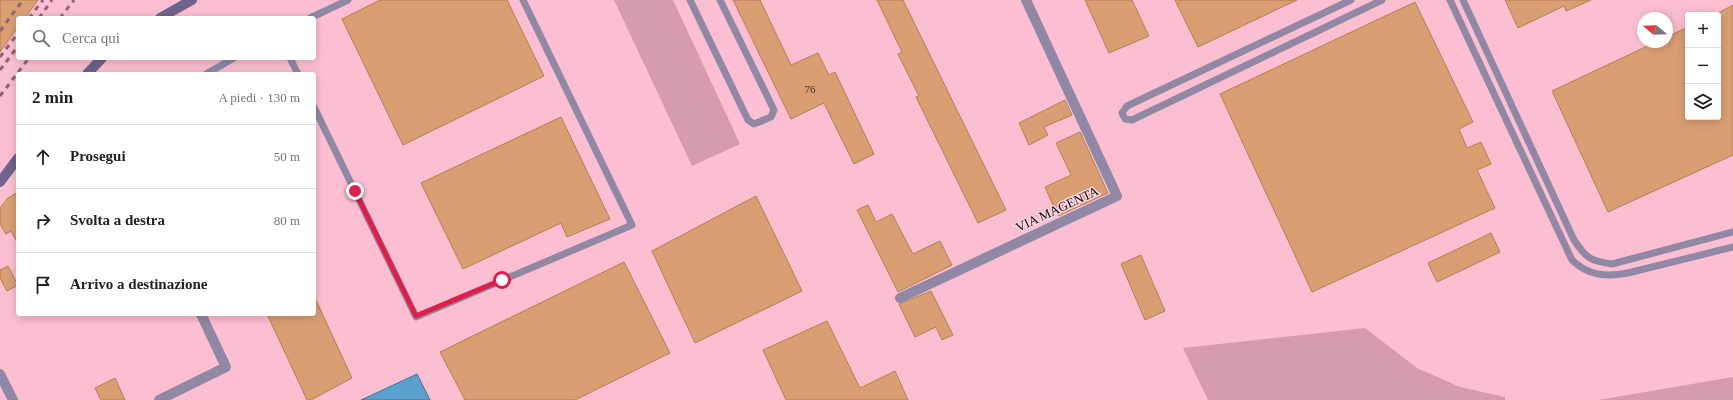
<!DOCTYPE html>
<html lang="it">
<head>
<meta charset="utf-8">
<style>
  body { margin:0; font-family:"Times New Roman",serif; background:#f2f2f2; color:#202124 }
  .controls { position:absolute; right:12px; top:12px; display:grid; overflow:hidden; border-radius:4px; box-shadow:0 2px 10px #0003 }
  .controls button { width:36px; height:36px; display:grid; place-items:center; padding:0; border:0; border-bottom:1px solid #e0e0e0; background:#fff; color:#202124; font:20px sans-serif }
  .compass { position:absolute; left:1637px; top:12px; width:36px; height:36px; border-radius:50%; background:#fff; box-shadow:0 2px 10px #0003; rotate:289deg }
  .stop { position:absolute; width:12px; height:12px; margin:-9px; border:3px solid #e11d48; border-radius:50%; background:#fff }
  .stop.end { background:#e11d48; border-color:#fff; box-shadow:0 1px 4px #0008 }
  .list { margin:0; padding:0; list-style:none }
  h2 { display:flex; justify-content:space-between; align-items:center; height:52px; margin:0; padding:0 16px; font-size:17px }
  h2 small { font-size:13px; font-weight:400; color:#757577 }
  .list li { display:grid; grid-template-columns:26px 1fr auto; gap:12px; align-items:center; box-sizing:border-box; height:64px; padding:0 16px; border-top:1px solid #e0e0e0 }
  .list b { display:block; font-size:15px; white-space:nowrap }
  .list em { font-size:13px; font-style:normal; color:#757577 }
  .icon { flex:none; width:22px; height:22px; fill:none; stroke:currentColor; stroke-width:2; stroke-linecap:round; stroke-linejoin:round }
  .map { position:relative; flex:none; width:1733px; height:400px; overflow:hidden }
  .search { position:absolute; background:#fff; box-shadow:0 2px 10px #0003; left:16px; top:16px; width:300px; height:44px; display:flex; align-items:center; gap:10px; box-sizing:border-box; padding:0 14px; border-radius:4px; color:#757577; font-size:15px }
  .panel { position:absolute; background:#fff; box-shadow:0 2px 10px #0003; left:16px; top:72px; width:300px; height:244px; border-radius:4px }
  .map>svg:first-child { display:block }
  .green { fill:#d79bae }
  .water { fill:#5ba1cd; stroke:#487294 }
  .building { fill:#d99f73; stroke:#b67e52 }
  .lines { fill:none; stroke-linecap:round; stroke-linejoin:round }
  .lane { stroke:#9088a4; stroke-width:7 }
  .street { stroke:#9088a4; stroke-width:10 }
  .secondary { stroke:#70638d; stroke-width:10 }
  .rail { stroke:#906573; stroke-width:3; stroke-dasharray:5 5; stroke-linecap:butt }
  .route { stroke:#e11d48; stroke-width:5 }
  .labels { text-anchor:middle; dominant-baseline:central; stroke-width:3; stroke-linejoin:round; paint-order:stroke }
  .number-label { font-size:11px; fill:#4c2c27 }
  .street-label { font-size:13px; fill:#1d050e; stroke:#f5d6df }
</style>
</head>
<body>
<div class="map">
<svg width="1733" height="400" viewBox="0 0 1733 400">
  <rect width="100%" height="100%" fill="#fbbfd1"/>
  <g class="green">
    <polygon points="614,0 673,0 740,144 692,166"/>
    <polygon points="1365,328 1417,368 1460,387 1505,397 1505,400 1208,400 1183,348"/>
    <polygon points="1733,377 1733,400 1598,400"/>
  </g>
  <polygon class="water" points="417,374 430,400 361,400"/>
  <g class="building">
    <polygon points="0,0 38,0 25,18 18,18 18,27 0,52"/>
    <polygon points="380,0 507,0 544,76 403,145 342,19"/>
    <polygon points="733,0 760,0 791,65 818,53 829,75 835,72 874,154 854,164 824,103 791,119"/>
    <polygon points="877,0 903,0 1006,210 978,223 916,97 919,96 898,54 902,52"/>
    <polygon points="1085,0 1132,0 1149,36 1109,53"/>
    <polygon points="1175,0 1297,0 1198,47"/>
    <polygon points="1505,0 1591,0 1566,11 1564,6 1518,28"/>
    <polygon points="1415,2 1473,122 1459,129 1467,148 1481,142 1491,164 1477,170 1495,208 1312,292 1220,94"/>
    <polygon points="1733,5 1733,155 1608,212 1552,91 1656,42 1667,42 1667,37 1688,27 1688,117 1718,117 1718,13"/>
    <polygon points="1065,100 1072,115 1044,127 1048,135 1029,145 1019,123"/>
    <polygon points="561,117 610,219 567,237 561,223 463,269 421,183"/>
    <polygon points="1080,132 1108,193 1058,216 1045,187 1071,175 1056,143"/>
    <polygon points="18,192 18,244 11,231 6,234 0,224 0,208 8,198"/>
    <polygon points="756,196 802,291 695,343 652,251"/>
    <polygon points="868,205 876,222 892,214 913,254 940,241 952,265 898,292 857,210"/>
    <polygon points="1491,233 1500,252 1437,282 1428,263"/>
    <polygon points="1141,255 1165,311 1145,320 1121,264"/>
    <polygon points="624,262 670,353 575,400 465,400 440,352"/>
    <polygon points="8,266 18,285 7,291 0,278 0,270"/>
    <polygon points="931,291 953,335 942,340 936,327 915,337 899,304"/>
    <polygon points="314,296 352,378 311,400 307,400 267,314 314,314"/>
    <polygon points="827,321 860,388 895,371 908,400 786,400 763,350"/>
    <polygon points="115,378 125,400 101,400 95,388"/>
  </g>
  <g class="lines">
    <g class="lane">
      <polyline points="690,0 748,120 754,124 771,117 774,110 720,0"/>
      <polyline points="1351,0 1127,106 1122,113 1125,119 1132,120 1382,0"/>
      <path d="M1450,0L1572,260C1588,276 1607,277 1628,273L1733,247"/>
      <path d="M1463,0L1574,240C1586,258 1590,261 1612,264L1733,232"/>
      <polyline points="310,18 348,0"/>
      <polyline points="290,58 298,74"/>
      <polyline points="206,74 234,58"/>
      <polyline points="314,107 416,317 632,225 523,0"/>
    </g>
    <g class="street">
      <polyline points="900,298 1117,196 1026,0"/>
      <polyline points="0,374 13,400"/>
      <polyline points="159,400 226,367 201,314"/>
    </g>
    <g class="secondary">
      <polyline points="160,18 192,0"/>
      <polyline points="87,74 102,58"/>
      <polyline points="0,182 18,158"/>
    </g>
    <g class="rail">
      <polyline points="29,18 43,0"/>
      <polyline points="39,18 52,0"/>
      <polyline points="60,18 74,0"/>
      <polyline points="0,31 23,0"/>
      <polyline points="0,57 18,33"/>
      <polyline points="0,70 18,46"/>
      <polyline points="0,96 29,58"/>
    </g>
  </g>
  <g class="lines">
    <polyline class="route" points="355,191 416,316 502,280"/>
  </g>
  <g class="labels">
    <g class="number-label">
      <text x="810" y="89">76</text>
    </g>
    <g class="street-label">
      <text transform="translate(1057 209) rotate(-25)">VIA MAGENTA</text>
    </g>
  </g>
</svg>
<div class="controls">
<button>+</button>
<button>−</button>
<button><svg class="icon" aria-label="layers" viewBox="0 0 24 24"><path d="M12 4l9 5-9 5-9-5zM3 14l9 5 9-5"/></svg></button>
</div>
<svg class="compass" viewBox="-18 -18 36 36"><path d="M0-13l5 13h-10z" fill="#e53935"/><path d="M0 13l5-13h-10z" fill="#757577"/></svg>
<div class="stop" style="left:502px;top:280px"></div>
<div class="stop end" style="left:355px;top:191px"></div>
<div class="search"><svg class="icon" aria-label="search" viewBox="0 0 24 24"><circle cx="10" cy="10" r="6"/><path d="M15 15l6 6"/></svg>Cerca qui</div>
<section class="panel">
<h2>2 min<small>A piedi · 130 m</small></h2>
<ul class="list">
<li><svg class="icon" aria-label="ahead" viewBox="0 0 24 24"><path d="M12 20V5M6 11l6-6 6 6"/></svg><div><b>Prosegui</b></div><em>50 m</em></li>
<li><svg class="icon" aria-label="right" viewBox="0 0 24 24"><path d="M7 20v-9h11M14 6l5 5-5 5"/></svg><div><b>Svolta a destra</b></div><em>80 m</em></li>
<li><svg class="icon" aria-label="arrive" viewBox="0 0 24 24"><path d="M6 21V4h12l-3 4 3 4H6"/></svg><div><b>Arrivo a destinazione</b></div></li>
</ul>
</section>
</div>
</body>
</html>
